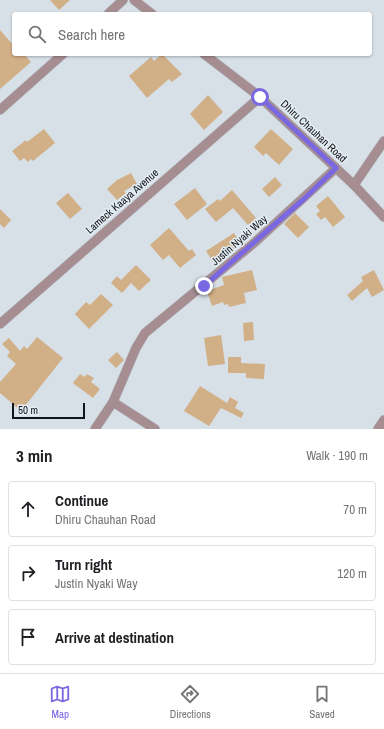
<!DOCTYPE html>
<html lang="en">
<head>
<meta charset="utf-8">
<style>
  body { margin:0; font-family:"Archivo Narrow",sans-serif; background:#f6f6f6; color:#202124 }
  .scale { position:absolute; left:12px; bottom:10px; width:73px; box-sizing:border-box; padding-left:4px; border:2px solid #121518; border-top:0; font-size:11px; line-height:14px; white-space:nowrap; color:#121518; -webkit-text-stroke:3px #e4edf4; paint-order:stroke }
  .stop { position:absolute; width:12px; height:12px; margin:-9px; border:3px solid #7a67e2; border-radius:50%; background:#fff }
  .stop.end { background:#7a67e2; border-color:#fff; box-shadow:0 1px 4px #0008 }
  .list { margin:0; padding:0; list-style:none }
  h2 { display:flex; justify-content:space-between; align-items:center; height:52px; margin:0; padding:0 16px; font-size:17px }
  h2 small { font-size:13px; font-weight:400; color:#757577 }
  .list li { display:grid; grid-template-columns:26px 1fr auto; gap:12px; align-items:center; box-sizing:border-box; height:56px; margin:0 8px 8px; padding:0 8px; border:1px solid #e0e0e0; border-radius:4px }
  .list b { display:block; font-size:15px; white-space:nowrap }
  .list p { margin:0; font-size:13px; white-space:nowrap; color:#757577 }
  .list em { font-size:13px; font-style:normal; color:#757577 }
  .icon { flex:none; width:22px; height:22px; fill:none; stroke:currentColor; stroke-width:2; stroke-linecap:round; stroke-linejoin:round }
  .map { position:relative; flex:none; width:384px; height:429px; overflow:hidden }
  .search { position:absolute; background:#fff; box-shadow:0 1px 3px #0004; left:12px; right:12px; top:12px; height:44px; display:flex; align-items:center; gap:10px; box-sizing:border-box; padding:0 14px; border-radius:4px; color:#757577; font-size:15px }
  .sheet { height:244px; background:#fff }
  nav { display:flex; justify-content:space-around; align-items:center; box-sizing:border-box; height:56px; border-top:1px solid #e0e0e0; background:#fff; font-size:11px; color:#757577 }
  nav a { display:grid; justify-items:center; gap:2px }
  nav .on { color:#7a67e2 }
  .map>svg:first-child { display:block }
  .building { fill:#d1af87 }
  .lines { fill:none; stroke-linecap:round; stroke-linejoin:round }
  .street-casing { stroke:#b4bbc2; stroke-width:10 }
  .street { stroke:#a58d91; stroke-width:9 }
  .route { stroke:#7a67e2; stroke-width:5 }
  .labels { text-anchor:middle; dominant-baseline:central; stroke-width:3; stroke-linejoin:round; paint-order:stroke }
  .street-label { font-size:11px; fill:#121518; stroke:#e4edf4 }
</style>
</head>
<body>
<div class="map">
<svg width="384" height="429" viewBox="0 0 384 429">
  <rect width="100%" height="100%" fill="#d7e0e7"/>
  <g class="building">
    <polygon points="50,0 70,0 59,10"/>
    <polygon points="0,30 14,46 14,54 24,54 31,62 0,89"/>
    <polygon points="162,54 182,74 172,82 169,79 147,98 129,76 151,57 154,61"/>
    <polygon points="208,95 223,112 204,130 190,114"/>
    <polygon points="44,129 55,143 33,161 31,159 28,162 24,158 20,161 12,151 26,140 27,142"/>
    <polygon points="271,129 293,149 279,165 266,153 263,156 254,147"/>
    <polygon points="131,173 137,184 124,191 126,193 117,200 107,189 117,180"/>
    <polygon points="275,177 282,185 269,197 262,189"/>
    <polygon points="195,188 207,204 187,220 174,204"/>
    <polygon points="232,190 256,218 248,225 233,208 216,222 205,209 218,199 220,201"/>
    <polygon points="68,193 82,209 70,219 56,203"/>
    <polygon points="328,196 345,217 333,227 325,217 321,220 316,214 320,211 316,206"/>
    <polygon points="0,209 11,220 4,228 0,224"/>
    <polygon points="295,213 309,227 298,238 284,224"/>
    <polygon points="169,228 189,251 192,249 196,255 180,268 169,255 163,260 150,245"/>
    <polygon points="234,233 241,244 213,262 206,251"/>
    <polygon points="136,265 151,280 139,291 131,283 122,293 111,283 117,276 121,280"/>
    <polygon points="252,270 257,290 244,293 246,303 229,307 228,304 224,305 223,302 212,306 207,291 224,285 222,277"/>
    <polygon points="374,270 384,290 372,297 367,288 352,301 347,295 363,281 361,277"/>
    <polygon points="101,294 113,305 89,329 75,314 86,302 90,305"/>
    <polygon points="253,322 254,340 244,341 243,323"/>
    <polygon points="221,335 225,364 208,366 204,338"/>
    <polygon points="37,337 63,358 21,411 0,393 0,382 16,364 7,356 10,352 2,344 9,338 20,351 24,346 27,349"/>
    <polygon points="117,352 124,360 116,368 108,360"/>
    <polygon points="228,357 241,357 241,363 265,364 264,379 246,378 246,373 228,373"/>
    <polygon points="80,374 85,377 87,374 94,378 91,382 100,389 93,398 73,383"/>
    <polygon points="200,386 227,403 230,397 238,402 235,408 244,413 241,418 221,408 209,426 184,411"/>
  </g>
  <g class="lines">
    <g class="street-casing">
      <g id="street">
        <polyline points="134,0 152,14"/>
        <polyline points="108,14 123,0"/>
        <polyline points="204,54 260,97 354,185 384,217"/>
        <polyline points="0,110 63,54"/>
        <polyline points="354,185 384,141"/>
        <polyline points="0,324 260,97"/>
        <polyline points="113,402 155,429"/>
        <polyline points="95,429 113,402 136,348 145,333 254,243 336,168"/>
        <polyline points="378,429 384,420"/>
      </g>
    </g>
    <use href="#street" class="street"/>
  </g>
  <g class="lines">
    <polyline class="route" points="204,286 305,198 336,168 260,97"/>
  </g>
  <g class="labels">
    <g class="street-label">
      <text transform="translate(314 131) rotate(43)">Dhiru Chauhan Road</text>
      <text transform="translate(122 201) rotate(-41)">Lameck Kaaya Avenue</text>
      <text transform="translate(239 240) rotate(-41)">Justin Nyaki Way</text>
    </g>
  </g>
</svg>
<div class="scale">50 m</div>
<div class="stop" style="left:260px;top:97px"></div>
<div class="stop end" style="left:204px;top:286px"></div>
<div class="search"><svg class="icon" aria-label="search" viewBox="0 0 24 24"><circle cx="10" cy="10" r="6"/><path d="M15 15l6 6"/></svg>Search here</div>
</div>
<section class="sheet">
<h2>3 min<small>Walk · 190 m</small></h2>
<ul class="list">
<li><svg class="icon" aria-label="ahead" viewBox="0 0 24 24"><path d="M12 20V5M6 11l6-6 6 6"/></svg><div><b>Continue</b><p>Dhiru Chauhan Road</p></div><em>70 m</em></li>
<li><svg class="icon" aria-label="right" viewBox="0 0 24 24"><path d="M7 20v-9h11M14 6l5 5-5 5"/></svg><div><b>Turn right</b><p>Justin Nyaki Way</p></div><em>120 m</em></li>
<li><svg class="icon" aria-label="arrive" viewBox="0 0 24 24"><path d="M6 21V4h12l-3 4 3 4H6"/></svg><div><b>Arrive at destination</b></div></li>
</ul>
</section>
<nav>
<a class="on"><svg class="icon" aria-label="map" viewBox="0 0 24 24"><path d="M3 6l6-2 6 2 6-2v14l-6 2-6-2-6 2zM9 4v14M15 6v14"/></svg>Map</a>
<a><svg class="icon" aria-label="directions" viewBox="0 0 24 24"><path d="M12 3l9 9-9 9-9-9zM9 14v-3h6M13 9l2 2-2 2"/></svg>Directions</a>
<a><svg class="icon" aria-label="saved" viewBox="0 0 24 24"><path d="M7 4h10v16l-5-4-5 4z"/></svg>Saved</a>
</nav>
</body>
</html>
